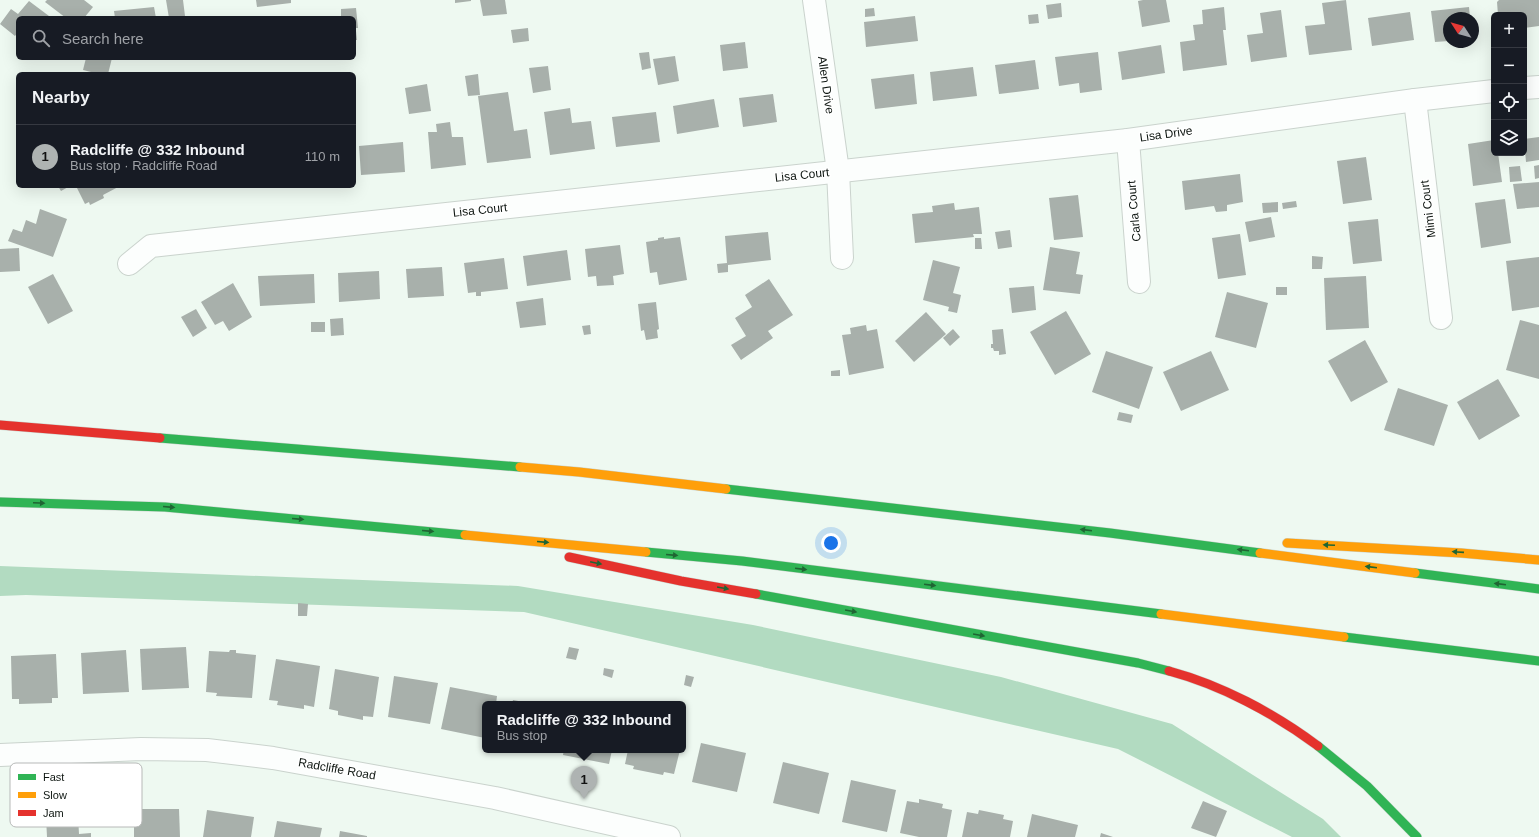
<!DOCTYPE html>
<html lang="en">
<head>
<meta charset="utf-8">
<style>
  body { margin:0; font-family:Arial,sans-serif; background:#242831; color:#f1f3f6 }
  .controls { position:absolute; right:12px; top:12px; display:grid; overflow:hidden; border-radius:6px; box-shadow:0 4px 16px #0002 }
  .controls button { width:36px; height:36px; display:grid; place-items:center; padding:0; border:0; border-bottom:1px solid #363941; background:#171b24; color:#f1f3f6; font:20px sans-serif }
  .compass { position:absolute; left:1443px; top:12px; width:36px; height:36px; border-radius:50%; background:#171b24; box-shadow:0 4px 16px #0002; rotate:306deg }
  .you { position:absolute; left:831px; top:543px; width:14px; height:14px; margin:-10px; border:3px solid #fff; border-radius:50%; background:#1a73e8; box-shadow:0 0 0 6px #1a73e833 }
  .badge { display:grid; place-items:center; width:26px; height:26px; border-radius:50%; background:#aeb3b2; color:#111; font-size:13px; font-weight:700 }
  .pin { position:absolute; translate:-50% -33px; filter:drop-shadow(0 1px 2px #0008) }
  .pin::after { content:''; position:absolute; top:21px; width:14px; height:12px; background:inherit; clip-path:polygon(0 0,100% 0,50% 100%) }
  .popup { position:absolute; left:482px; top:701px; width:204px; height:52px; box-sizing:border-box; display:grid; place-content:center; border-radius:6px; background:#171b24; filter:drop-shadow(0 1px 3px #0005); font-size:13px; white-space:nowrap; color:#9ea1a6 }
  .popup b { font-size:15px; color:#f1f3f6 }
  .popup::after { content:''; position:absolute; left:50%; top:100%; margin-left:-8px; border:8px solid transparent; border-top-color:#171b24 }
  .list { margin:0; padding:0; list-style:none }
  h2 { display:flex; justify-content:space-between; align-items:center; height:52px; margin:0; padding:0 16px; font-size:17px }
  h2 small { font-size:13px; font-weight:400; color:#9ea1a6 }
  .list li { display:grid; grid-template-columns:26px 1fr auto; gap:12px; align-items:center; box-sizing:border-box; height:64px; padding:0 16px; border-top:1px solid #363941 }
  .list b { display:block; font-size:15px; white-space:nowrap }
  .list p { margin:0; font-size:13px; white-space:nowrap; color:#9ea1a6 }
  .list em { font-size:13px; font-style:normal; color:#9ea1a6 }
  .icon { flex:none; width:22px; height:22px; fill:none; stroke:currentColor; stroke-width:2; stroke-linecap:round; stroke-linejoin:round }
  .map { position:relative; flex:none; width:1539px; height:837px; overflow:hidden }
  .search { position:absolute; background:#171b24; box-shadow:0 4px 16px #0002; left:16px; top:16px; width:340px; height:44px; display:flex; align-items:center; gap:10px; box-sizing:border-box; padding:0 14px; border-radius:6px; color:#9ea1a6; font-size:15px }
  .panel { position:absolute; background:#171b24; box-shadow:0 4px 16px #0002; left:16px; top:72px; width:340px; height:116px; border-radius:6px }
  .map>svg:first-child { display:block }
  .forest { fill:#b2dbc1 }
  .building { fill:#a8b0ab }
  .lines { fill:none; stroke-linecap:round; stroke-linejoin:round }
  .street-casing { stroke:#cad3cd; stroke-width:24 }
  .fast-casing { stroke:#cad3cd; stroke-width:10 }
  .slow-casing { stroke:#cad3cd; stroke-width:10 }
  .jam-casing { stroke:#cad3cd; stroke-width:10 }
  .street { stroke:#fcfefd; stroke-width:22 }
  .fast { stroke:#30b455; stroke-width:9 }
  .slow { stroke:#ff9f0a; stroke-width:9 }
  .jam { stroke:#e5322d; stroke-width:9 }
  .oneway { fill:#1f6533 }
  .labels { text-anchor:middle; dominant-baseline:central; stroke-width:3; stroke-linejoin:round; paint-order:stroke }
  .street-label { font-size:12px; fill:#0e1611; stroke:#fff }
  .key { fill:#fff; stroke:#b7b9b8; stroke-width:1 }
  .key-label { font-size:11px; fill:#0e1611 }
</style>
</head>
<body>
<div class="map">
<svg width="1539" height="837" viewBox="0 0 1539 837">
  <rect width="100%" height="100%" fill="#eef9f1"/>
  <polygon class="forest" points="0,566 518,586 753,625 1001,677 1172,724 1323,819 1341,837 1292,837 1118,749 524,612 26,595 0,596"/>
  <g class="building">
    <polygon points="47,0 84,0 93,7 84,18 66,18 45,2"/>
    <polygon points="166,0 183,0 185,16 169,18"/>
    <polygon points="256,0 291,0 291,3 257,7"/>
    <polygon points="455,0 471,0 471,1 455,3"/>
    <polygon points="480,0 505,0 507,14 483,16"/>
    <polygon points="1143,0 1166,0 1170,22 1142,27 1138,1"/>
    <polygon points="1346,0 1352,50 1309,55 1305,26 1325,24 1322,3"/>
    <polygon points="1499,0 1539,0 1539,26 1524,28 1524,15 1498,15 1497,2"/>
    <polygon points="29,1 49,16 47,18 18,18 18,32 15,36 0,24 11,9 18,14"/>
    <polygon points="1061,3 1062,17 1048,19 1046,5"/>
    <polygon points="154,7 156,18 115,18 114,11"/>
    <polygon points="1224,7 1226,30 1223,30 1227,65 1183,71 1180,42 1195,40 1193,25 1203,24 1202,10"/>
    <polygon points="1469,7 1470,18 1449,18 1449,41 1435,42 1431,11"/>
    <polygon points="356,8 358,28 354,28 354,18 341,18 341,9"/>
    <polygon points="874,8 875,16 865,17 865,9"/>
    <polygon points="1281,10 1287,57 1251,62 1247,35 1263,33 1260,13"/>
    <polygon points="1410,12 1414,40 1372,46 1368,18"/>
    <polygon points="1038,14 1039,23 1029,24 1028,15"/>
    <polygon points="915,16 918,41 866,47 864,22"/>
    <polygon points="528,28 529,41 513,43 511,30"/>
    <polygon points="354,31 356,31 357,40 354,40"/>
    <polygon points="745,42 748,68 723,71 720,45"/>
    <polygon points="1161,45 1165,73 1122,80 1118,52"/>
    <polygon points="649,52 651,68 642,70 639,53"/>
    <polygon points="1098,52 1102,90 1080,93 1079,83 1059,86 1055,57"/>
    <polygon points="675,56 679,81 658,85 653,59"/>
    <polygon points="86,58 112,58 108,74 99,74 83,70"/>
    <polygon points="1035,60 1039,89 999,94 995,65"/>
    <polygon points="548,66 551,90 533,93 529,68"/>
    <polygon points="973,67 977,96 933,101 930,72"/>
    <polygon points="478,74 480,95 468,96 465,76"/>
    <polygon points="914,74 917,104 875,109 871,79"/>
    <polygon points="427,84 431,111 409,114 405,88"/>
    <polygon points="508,92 514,131 527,129 531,158 487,163 478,96"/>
    <polygon points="773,94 777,122 743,127 739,98"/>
    <polygon points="714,99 719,127 677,134 673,106"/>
    <polygon points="570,108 572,123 591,121 595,149 550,155 544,112"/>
    <polygon points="656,112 660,142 616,147 612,117"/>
    <polygon points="450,122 452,137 463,137 466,165 431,169 428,132 437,132 436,124"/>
    <polygon points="1539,137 1539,160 1526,162 1524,139"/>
    <polygon points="1494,140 1494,153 1498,153 1502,182 1473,186 1468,144"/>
    <polygon points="403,142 405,172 361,175 359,146"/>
    <polygon points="1366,157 1372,200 1343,204 1337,161"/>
    <polygon points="1539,165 1539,178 1535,179 1534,166"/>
    <polygon points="1520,166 1522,181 1510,182 1509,167"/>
    <polygon points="1240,174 1243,202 1227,205 1227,211 1216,212 1214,206 1185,210 1182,181"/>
    <polygon points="1539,182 1539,207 1517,209 1513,184"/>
    <polygon points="58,186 70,186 61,191"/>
    <polygon points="76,186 120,186 103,195 104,198 90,205 89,202 85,204"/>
    <polygon points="1078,195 1083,237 1054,240 1049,198"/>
    <polygon points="1505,199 1511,243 1481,248 1475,203"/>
    <polygon points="1296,201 1297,207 1283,209 1282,203"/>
    <polygon points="1278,202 1278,212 1263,213 1262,203"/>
    <polygon points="954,203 955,210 979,207 982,234 973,234 974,237 915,243 912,214 933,212 932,206"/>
    <polygon points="40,209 67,219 53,257 8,241 13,229 22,232 26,220 36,224"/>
    <polygon points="1271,217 1275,237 1249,242 1245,222"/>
    <polygon points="1378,219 1382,261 1353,264 1348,222"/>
    <polygon points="1010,230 1012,247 998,249 995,232"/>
    <polygon points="768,232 771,260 728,265 728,272 718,273 717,264 727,263 725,236"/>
    <polygon points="1240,234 1246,275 1218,279 1212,238"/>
    <polygon points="664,237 664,239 680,237 687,280 659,285 657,272 650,273 646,242 658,240 658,238"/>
    <polygon points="975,238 981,238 982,249 975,249"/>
    <polygon points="620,245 624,274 613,276 614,285 597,286 596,276 588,277 585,249"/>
    <polygon points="1050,247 1080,252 1076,274 1083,275 1080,294 1043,290"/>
    <polygon points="19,248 20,271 0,272 0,249"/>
    <polygon points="567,250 571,280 527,286 523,256"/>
    <polygon points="1312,256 1323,257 1322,269 1312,269"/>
    <polygon points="1539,257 1539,307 1512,311 1506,261"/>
    <polygon points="504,258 508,289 481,292 481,296 476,296 476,292 468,293 464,263"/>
    <polygon points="933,260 960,267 953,293 961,295 957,313 948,311 949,307 923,300"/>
    <polygon points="442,267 444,296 408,298 406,269"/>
    <polygon points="379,271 380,299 339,302 338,273"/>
    <polygon points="53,274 73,311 48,324 28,287"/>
    <polygon points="314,274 315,303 260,306 258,276"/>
    <polygon points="1366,276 1369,328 1326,330 1324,278"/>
    <polygon points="769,279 793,315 768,331 773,338 741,360 731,345 746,336 735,318 752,307 745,295"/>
    <polygon points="233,283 252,317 229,331 223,321 215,325 201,302"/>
    <polygon points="1034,286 1036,310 1012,313 1009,288"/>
    <rect x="1276" y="287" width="11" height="8"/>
    <polygon points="1227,292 1268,303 1256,348 1215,337"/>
    <polygon points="543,298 546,325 520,328 516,302"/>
    <polygon points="656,302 659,329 657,330 658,338 646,340 644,330 641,331 638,304"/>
    <polygon points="196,309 207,328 193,337 181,317"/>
    <polygon points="1066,311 1091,354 1055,375 1030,332"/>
    <polygon points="926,312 946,334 914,362 895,341"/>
    <polygon points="343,318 344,335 331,336 330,319"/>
    <polygon points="1520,320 1539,325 1539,379 1506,370"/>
    <rect x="311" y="322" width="14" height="10"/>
    <polygon points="590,325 591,334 584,335 582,326"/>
    <polygon points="866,325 867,331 877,329 884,368 849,375 842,335 851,334 850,328"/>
    <polygon points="953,329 960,337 950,346 943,338"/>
    <polygon points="1003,329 1006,354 999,355 999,351 994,351 993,348 991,348 991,344 993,344 992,330"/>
    <polygon points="1365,340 1388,382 1351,402 1328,361"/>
    <polygon points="1106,351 1153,367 1139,409 1092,392"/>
    <polygon points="1211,351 1229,390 1181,411 1163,372"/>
    <polygon points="840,370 840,376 831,376 831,371"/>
    <polygon points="1498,379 1520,416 1479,440 1457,402"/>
    <polygon points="1398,388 1448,405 1434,446 1384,430"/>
    <polygon points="1119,412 1133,415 1131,423 1117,420"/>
    <polygon points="298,603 308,604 307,616 298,616"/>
    <polygon points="186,647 189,688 142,690 140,649"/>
    <polygon points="569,647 579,649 576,660 566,658"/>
    <polygon points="126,650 129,692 83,694 81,653"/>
    <polygon points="230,650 236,650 236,653 256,655 252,698 216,696 217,693 206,692 209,651 229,652"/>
    <polygon points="56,654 58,698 52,698 52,703 19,704 19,699 12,699 11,656"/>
    <polygon points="276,659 320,666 314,707 304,705 304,709 277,705 278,701 269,700"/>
    <polygon points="604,668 614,670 612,678 603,675"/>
    <polygon points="335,669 379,677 373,717 363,716 363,720 338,715 338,711 329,709"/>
    <polygon points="686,675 694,677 691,687 684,685"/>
    <polygon points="394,676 438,683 430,724 388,717"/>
    <polygon points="450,687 497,696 496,704 485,704 485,738 441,729"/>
    <polygon points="513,700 529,703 528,704 512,704"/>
    <polygon points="701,743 746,753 737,792 692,782"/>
    <polygon points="564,750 612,750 609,764 563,755"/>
    <polygon points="628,750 680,750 674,774 664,772 663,775 633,769 634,766 625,764"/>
    <polygon points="783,762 829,773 819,814 773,803"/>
    <polygon points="851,780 896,790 887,832 842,822"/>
    <polygon points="919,799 943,804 942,808 952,810 947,837 919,837 900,833 907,801 919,803"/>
    <polygon points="1203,801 1227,811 1216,837 1191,828"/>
    <polygon points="134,809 179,809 180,837 134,837"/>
    <polygon points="207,810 254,817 251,837 203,837"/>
    <polygon points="979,810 1004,815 1003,819 1013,821 1010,837 962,837 967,812 978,814"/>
    <polygon points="1032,814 1078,825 1075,837 1027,837"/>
    <polygon points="78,816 79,834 91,833 91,837 47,837 46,817"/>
    <polygon points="277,821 322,828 320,837 274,837"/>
    <polygon points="340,831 367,836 367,837 339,837"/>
    <polygon points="1101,833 1113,837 1100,837"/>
  </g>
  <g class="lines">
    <g class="street-casing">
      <g id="street">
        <polyline points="814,0 838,171 842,258"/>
        <polyline points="1524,88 1539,87"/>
        <polyline points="1415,100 1441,318"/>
        <polyline points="1128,140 1139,282"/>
        <polyline points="129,264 151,246 1128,140 1415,100 1494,91"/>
        <polyline points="0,755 141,749 207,750 273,758 495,798 669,837"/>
      </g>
    </g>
    <g class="fast-casing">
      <g id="fast">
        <polyline points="160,438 520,467"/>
        <polyline points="726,489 1110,533 1260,553"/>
        <polyline points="0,502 165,507 465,535"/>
        <polyline points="646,552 742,561 1161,614"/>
        <polyline points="1415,573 1539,589"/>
        <polyline points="756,594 1138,663 1169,671"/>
        <polyline points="1344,637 1539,661"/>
        <polyline points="1318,746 1367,786 1417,837"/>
      </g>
    </g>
    <g class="slow-casing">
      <g id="slow">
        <polyline points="520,467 579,472 726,489"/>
        <polyline points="465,535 646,552"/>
        <polyline points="1287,543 1461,553 1539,560"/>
        <polyline points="1260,553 1415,573"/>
        <polyline points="1161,614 1344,637"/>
      </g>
    </g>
    <g class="jam-casing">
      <g id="jam">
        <polyline points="0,425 160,438"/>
        <polyline points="569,557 681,581 756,594"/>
        <path d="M1169,671C1221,685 1274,713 1318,746"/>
      </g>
    </g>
    <use href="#street" class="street"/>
    <use href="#fast" class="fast"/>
    <use href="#slow" class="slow"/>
    <use href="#jam" class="jam"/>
  </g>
  <defs><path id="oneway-solid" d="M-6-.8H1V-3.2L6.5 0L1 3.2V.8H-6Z"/></defs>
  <g class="oneway">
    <use href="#oneway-solid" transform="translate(39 503) rotate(2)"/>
    <use href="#oneway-solid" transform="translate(169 507) rotate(5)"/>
    <use href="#oneway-solid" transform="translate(298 519) rotate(5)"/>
    <use href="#oneway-solid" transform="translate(1086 530) rotate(-173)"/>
    <use href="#oneway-solid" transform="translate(428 531) rotate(5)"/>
    <use href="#oneway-solid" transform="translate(543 542) rotate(5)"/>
    <use href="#oneway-solid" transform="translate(1329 545) rotate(-177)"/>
    <use href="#oneway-solid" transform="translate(1243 550) rotate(-173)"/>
    <use href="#oneway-solid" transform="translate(1458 552) rotate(-176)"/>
    <use href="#oneway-solid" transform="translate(672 555) rotate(5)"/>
    <use href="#oneway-solid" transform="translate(596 563) rotate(12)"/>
    <use href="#oneway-solid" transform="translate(1371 567) rotate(-173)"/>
    <use href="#oneway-solid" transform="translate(801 569) rotate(7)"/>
    <use href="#oneway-solid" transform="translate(1500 584) rotate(-173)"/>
    <use href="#oneway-solid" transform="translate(930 585) rotate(7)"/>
    <use href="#oneway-solid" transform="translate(723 588) rotate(10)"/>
    <use href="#oneway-solid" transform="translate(851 611) rotate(10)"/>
    <use href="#oneway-solid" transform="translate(979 635) rotate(10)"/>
  </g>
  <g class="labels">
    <g class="street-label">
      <text transform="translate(826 85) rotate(82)">Allen Drive</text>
      <text transform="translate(1166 134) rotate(-8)">Lisa Drive</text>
      <text transform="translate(802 175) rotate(-6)">Lisa Court</text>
      <text transform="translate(1428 209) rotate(-97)">Mimi Court</text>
      <text transform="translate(480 210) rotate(-6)">Lisa Court</text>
      <text transform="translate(1134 211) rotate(-95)">Carla Court</text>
      <text transform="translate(337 769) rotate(10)">Radcliffe Road</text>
    </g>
  </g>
  <rect x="10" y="763" width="132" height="64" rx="6" class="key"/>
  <rect x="18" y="774" width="18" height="6" fill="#30b455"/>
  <rect x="18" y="792" width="18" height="6" fill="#ff9f0a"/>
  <rect x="18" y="810" width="18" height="6" fill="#e5322d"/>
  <g class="key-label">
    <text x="43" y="781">Fast</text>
    <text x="43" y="799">Slow</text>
    <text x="43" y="817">Jam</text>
  </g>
</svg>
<div class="controls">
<button>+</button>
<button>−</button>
<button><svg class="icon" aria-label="locate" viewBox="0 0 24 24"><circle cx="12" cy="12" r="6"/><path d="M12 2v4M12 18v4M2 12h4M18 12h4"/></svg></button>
<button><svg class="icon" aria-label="layers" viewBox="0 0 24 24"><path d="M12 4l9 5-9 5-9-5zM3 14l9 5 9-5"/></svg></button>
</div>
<svg class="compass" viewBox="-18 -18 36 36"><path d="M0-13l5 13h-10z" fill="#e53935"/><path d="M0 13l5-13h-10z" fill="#9ea1a6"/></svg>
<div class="you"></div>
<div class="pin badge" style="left:584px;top:799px">1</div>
<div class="popup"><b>Radcliffe @ 332 Inbound</b>Bus stop</div>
<div class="search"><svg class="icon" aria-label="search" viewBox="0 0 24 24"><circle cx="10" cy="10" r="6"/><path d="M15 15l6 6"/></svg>Search here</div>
<section class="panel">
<h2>Nearby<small></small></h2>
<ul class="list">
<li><span class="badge">1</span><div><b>Radcliffe @ 332 Inbound</b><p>Bus stop · Radcliffe Road</p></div><em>110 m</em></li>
</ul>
</section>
</div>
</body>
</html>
